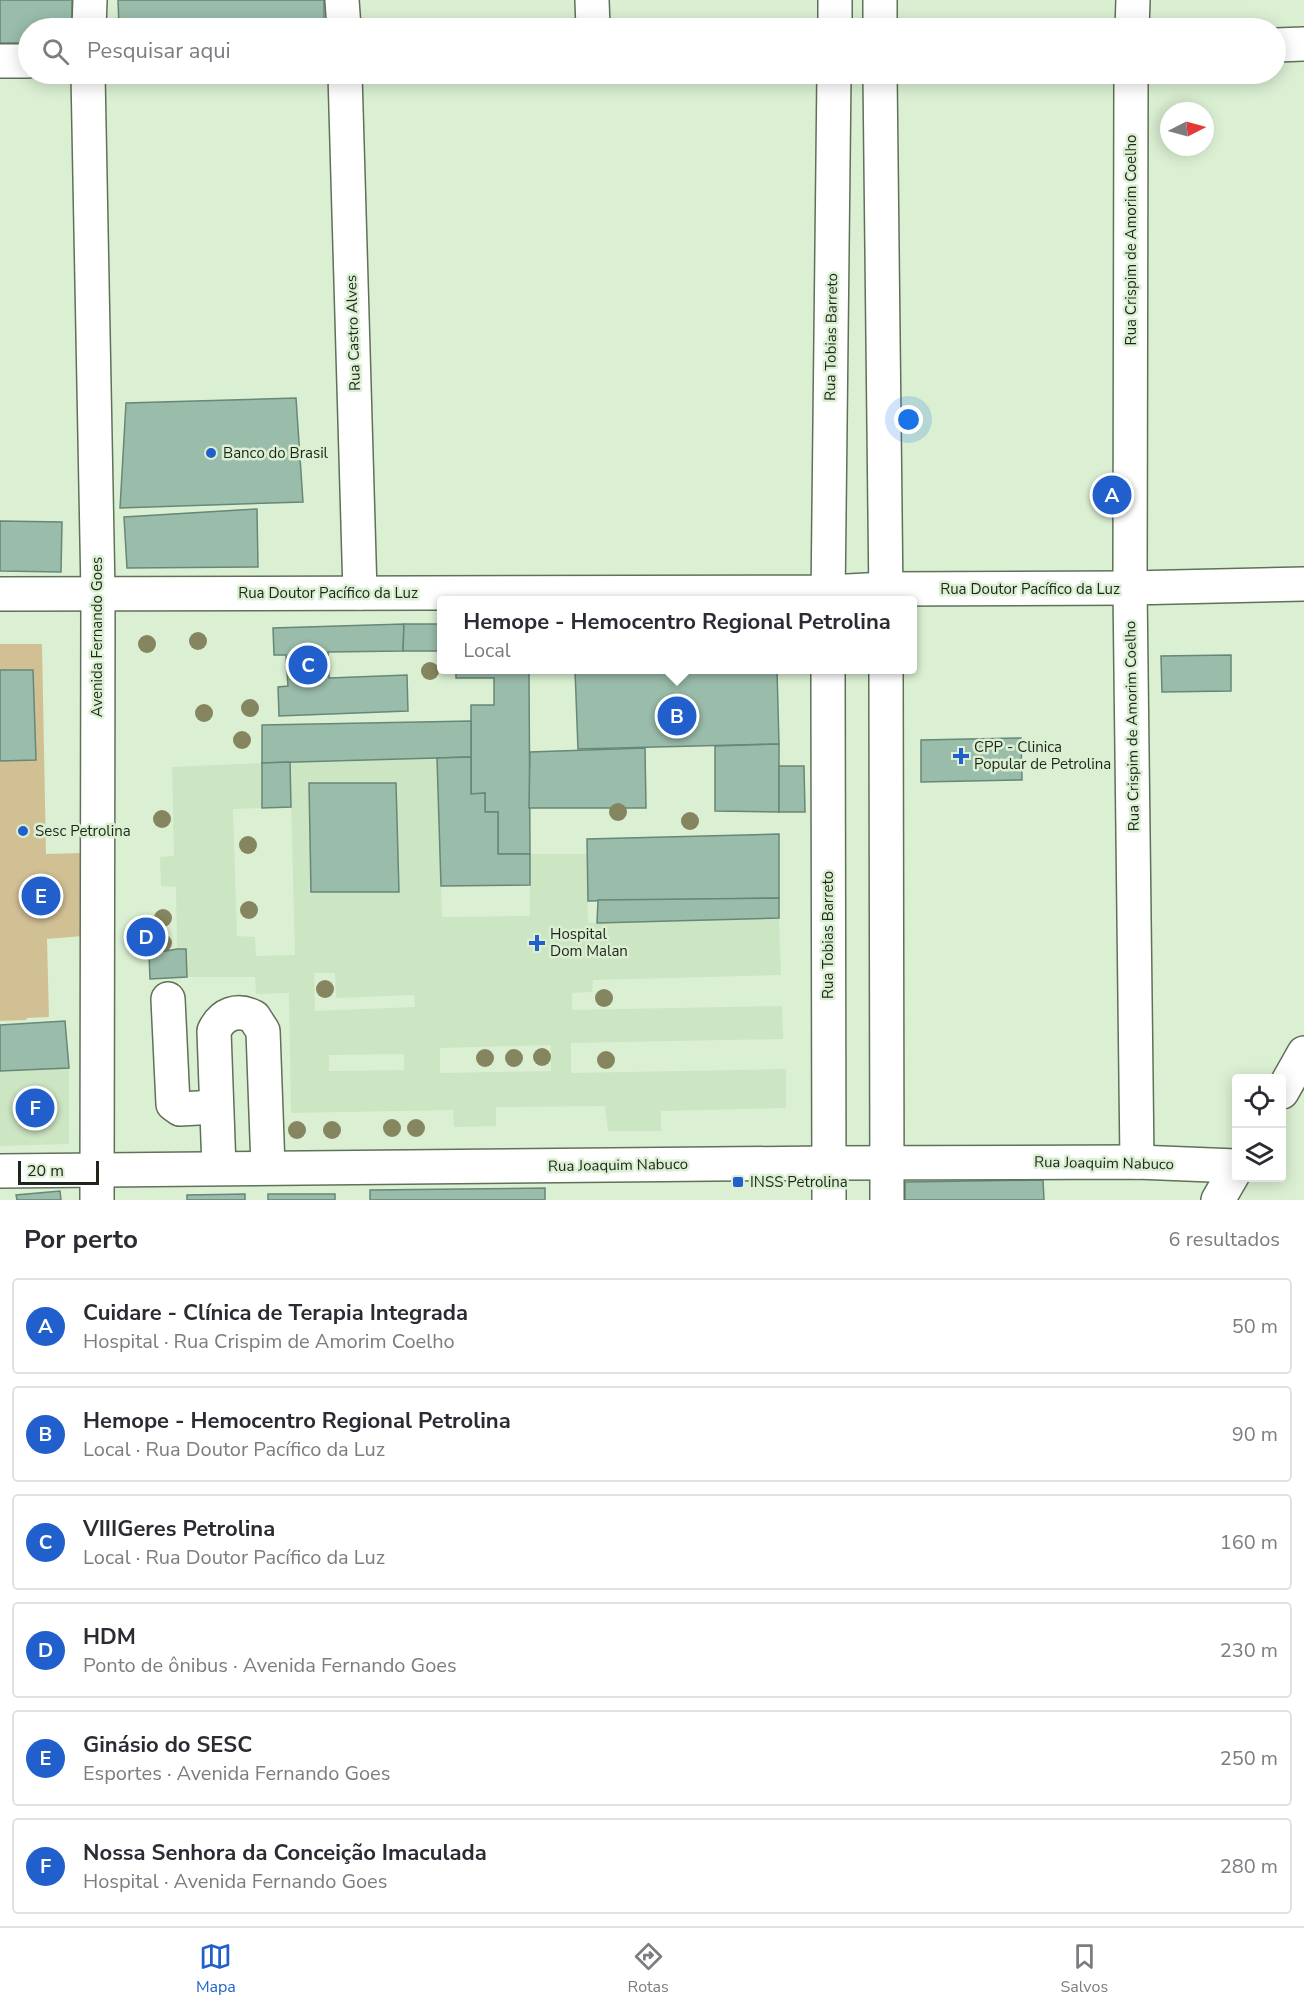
<!DOCTYPE html>
<html lang="pt">
<head>
<meta charset="utf-8">
<style>
  body { margin:0; font-family:"Nunito Sans",sans-serif; background:#f7f7f7; color:#2b2b33 }
  .controls { position:absolute; right:18px; bottom:18px; display:grid; overflow:hidden; border-radius:6px; box-shadow:0 3px 15px #0003 }
  .controls button { width:54px; height:54px; display:grid; place-items:center; padding:0; border:0; border-bottom:2px solid #e1e1e2; background:#fff; color:#2b2b33; font:30px sans-serif }
  .compass { position:absolute; left:1160px; top:102px; width:54px; height:54px; border-radius:50%; background:#fff; box-shadow:0 3px 15px #0003; rotate:84deg }
  .scale { position:absolute; left:18px; bottom:15px; width:81px; box-sizing:border-box; padding-left:6px; border:3px solid #1e261b; border-top:0; font-size:16px; line-height:21px; white-space:nowrap; color:#1e261b; -webkit-text-stroke:4px #dbf0d3; paint-order:stroke }
  .you { position:absolute; left:909px; top:420px; width:21px; height:21px; margin:-15px; border:4px solid #fff; border-radius:50%; background:#1a73e8; box-shadow:0 0 0 9px #1a73e833 }
  .badge { display:grid; place-items:center; width:39px; height:39px; border-radius:50%; background:#2160cc; color:#fff; font-size:20px; font-weight:700 }
  .pin { position:absolute; translate:-50% -50%; border:3px solid #fff; box-shadow:0 2px 6px #0006 }
  .popup { position:absolute; left:437px; top:596px; width:480px; height:78px; box-sizing:border-box; display:grid; place-content:center; border-radius:6px; background:#fff; filter:drop-shadow(0 2px 4px #0005); font-size:20px; white-space:nowrap; color:#7c7c81 }
  .popup b { font-size:22px; color:#2b2b33 }
  .popup::after { content:''; position:absolute; left:50%; top:100%; margin-left:-12px; border:12px solid transparent; border-top-color:#fff }
  .list { margin:0; padding:0; list-style:none }
  h2 { display:flex; justify-content:space-between; align-items:center; height:78px; margin:0; padding:0 24px; font-size:26px }
  h2 small { font-size:20px; font-weight:400; color:#7c7c81 }
  .list li { display:grid; grid-template-columns:39px 1fr auto; gap:18px; align-items:center; box-sizing:border-box; height:96px; margin:0 12px 12px; padding:0 12px; border:2px solid #e1e1e2; border-radius:6px }
  .list b { display:block; font-size:22px; white-space:nowrap }
  .list p { margin:0; font-size:20px; white-space:nowrap; color:#7c7c81 }
  .list em { font-size:20px; font-style:normal; color:#7c7c81 }
  .icon { flex:none; width:33px; height:33px; fill:none; stroke:currentColor; stroke-width:2; stroke-linecap:round; stroke-linejoin:round }
  .map { position:relative; flex:none; width:1304px; height:1200px; overflow:hidden }
  .search { position:absolute; background:#fff; box-shadow:0 3px 15px #0003; left:18px; right:18px; top:18px; height:66px; display:flex; align-items:center; gap:15px; box-sizing:border-box; padding:0 21px; border-radius:33px; color:#7c7c81; font-size:22px }
  .sheet { height:726px; background:#fff }
  nav { display:flex; justify-content:space-around; align-items:center; box-sizing:border-box; height:84px; border-top:2px solid #e1e1e2; background:#fff; font-size:16px; color:#7c7c81 }
  nav a { display:grid; justify-items:center; gap:3px }
  nav .on { color:#2160cc }
  .map>svg:first-child { display:block }
  .built { fill:#cce5c3; fill-rule:evenodd }
  .green { fill:#d2c095 }
  .building { fill:#9abcaa; stroke:#678777; stroke-width:1.5 }
  .lines { fill:none; stroke-linecap:round; stroke-linejoin:round }
  .minor-casing { stroke:#5f7158; stroke-width:36 }
  .major-casing { stroke:#5f7158; stroke-width:36 }
  .minor { stroke:#fff; stroke-width:33 }
  .major { stroke:#fff; stroke-width:33 }
  .tree { fill:#85855f }
  .poi-dot { fill:#2160cc; stroke:#dbf0d3; stroke-width:2 }
  .labels { text-anchor:middle; dominant-baseline:central; stroke-width:5; stroke-linejoin:round; paint-order:stroke }
  .street-label { font-size:15px; fill:#1e261b; stroke:#dbf0d3 }
  .poi-label { font-size:15px; fill:#1e261b; stroke:#dbf0d3; text-anchor:start }
</style>
</head>
<body>
<div class="map">
<svg width="1304" height="1200" viewBox="0 0 1304 1200">
  <rect width="100%" height="100%" fill="#dbf0d3"/>
  <g class="built">
    <path d="M437,758L442,917L530,916V854H587L588,923L779,918L781,975L593,980L592,992L572,993V1010L782,1006L783,1039L571,1043V1073L786,1069V1108L661,1111V1131H608L605,1106L496,1107V1126L454,1127L453,1110L291,1113L289,993L256,994L255,977H187L186,949H177L176,887L161,886L160,857L174,856L172,767L262,763V808L233,809L237,936L255,937L256,956L295,955L290,762ZM314,973H335L336,998L414,995L415,1007L315,1011ZM551,1045V1071L440,1073V1048ZM404,1054V1070L329,1071V1055Z"/>
    <polygon points="69,1068 69,1144 0,1146 0,1071"/>
  </g>
  <polygon class="green" points="0,644 42,644 46,854 81,853 83,936 47,939 49,1017 27,1018 26,1020 0,1021"/>
  <g class="building">
    <polygon points="0,0 72,0 72,28 28,28 28,43 0,43"/>
    <polygon points="118,0 324,0 324,28 119,28"/>
    <polygon points="296,398 303,502 120,508 126,403"/>
    <polygon points="257,509 258,567 127,568 124,517"/>
    <polygon points="0,521 62,522 61,572 0,571"/>
    <polygon points="404,624 403,651 328,652 329,678 407,675 408,711 279,716 278,687 288,686 286,655 274,655 273,628"/>
    <polygon points="404,624 442,624 442,651 403,651"/>
    <polygon points="1231,655 1231,691 1162,692 1161,656"/>
    <polygon points="0,670 33,670 36,760 0,761"/>
    <polygon points="456,670 529,670 530,854 498,854 498,812 485,812 485,793 471,794 471,705 494,705 494,678 456,678"/>
    <polygon points="575,670 777,670 779,744 578,749"/>
    <polygon points="471,721 471,757 262,763 262,725"/>
    <polygon points="1021,738 1022,780 921,782 921,740"/>
    <polygon points="779,744 779,812 715,811 715,746"/>
    <polygon points="645,748 646,808 529,808 530,752"/>
    <polygon points="471,757 471,794 485,793 485,812 498,812 498,854 530,854 530,885 441,886 437,758"/>
    <polygon points="290,762 291,807 262,808 262,763"/>
    <polygon points="779,766 804,766 805,812 779,812"/>
    <polygon points="309,783 396,783 399,892 311,892"/>
    <polygon points="779,834 779,898 588,901 587,839"/>
    <polygon points="779,898 779,918 597,923 598,900"/>
    <polygon points="177,949 186,949 187,977 150,979 149,954"/>
    <polygon points="65,1021 69,1068 0,1071 0,1025"/>
    <polygon points="1043,1180 1044,1200 905,1200 905,1182"/>
    <polygon points="545,1188 545,1200 370,1200 370,1190"/>
    <polygon points="60,1191 61,1200 17,1200 16,1195"/>
    <polygon points="245,1194 245,1200 187,1200 187,1195"/>
    <rect x="268" y="1194" width="67" height="6"/>
  </g>
  <g class="lines">
    <g class="minor-casing">
      <g id="minor">
        <polyline points="342,0 344,28"/>
        <polyline points="592,0 593,28"/>
        <polyline points="835,28 835,0"/>
        <polyline points="880,28 880,0"/>
        <polyline points="1132,28 1133,0"/>
        <polyline points="345,74 360,593"/>
        <polyline points="880,74 886,600"/>
        <polyline points="1131,74 1130,588 1137,1162"/>
        <polyline points="0,594 828,592 886,589 1130,588 1304,584"/>
        <polyline points="828,600 834,74"/>
        <polyline points="828,670 829,1200"/>
        <polyline points="886,670 887,1200"/>
        <polyline points="168,999 173,1104 180,1109 216,1107"/>
        <path d="M219,1168L214,1031C222,1014 237,1008 254,1017L263,1031L268,1167"/>
      </g>
    </g>
    <g class="major-casing">
      <g id="major">
        <polyline points="89,28 90,0"/>
        <polyline points="1276,45 1304,44"/>
        <polyline points="0,61 28,61"/>
        <polyline points="88,74 98,593 97,1200"/>
        <polyline points="1282,1092 1304,1053"/>
        <polyline points="0,1171 828,1163 1137,1162 1236,1166"/>
        <polyline points="1218,1200 1236,1169"/>
      </g>
    </g>
    <use href="#minor" class="minor"/>
    <use href="#major" class="major"/>
  </g>
  <g class="tree">
    <circle cx="198" cy="641" r="9"/>
    <circle cx="147" cy="644" r="9"/>
    <circle cx="430" cy="671" r="9"/>
    <circle cx="250" cy="708" r="9"/>
    <circle cx="204" cy="713" r="9"/>
    <circle cx="242" cy="740" r="9"/>
    <circle cx="618" cy="812" r="9"/>
    <circle cx="162" cy="819" r="9"/>
    <circle cx="690" cy="821" r="9"/>
    <circle cx="248" cy="845" r="9"/>
    <circle cx="249" cy="910" r="9"/>
    <circle cx="163" cy="918" r="9"/>
    <circle cx="163" cy="943" r="9"/>
    <circle cx="325" cy="989" r="9"/>
    <circle cx="604" cy="998" r="9"/>
    <circle cx="542" cy="1057" r="9"/>
    <circle cx="485" cy="1058" r="9"/>
    <circle cx="514" cy="1058" r="9"/>
    <circle cx="606" cy="1060" r="9"/>
    <circle cx="392" cy="1128" r="9"/>
    <circle cx="416" cy="1128" r="9"/>
    <circle cx="297" cy="1130" r="9"/>
    <circle cx="332" cy="1130" r="9"/>
  </g>
  <g class="poi-dot">
    <circle cx="211" cy="453" r="6"/>
    <path d="M958 747h6v6h6v6h-6v6h-6v-6h-6v-6h6z"/>
    <circle cx="23" cy="831" r="6"/>
    <path d="M534 934h6v6h6v6h-6v6h-6v-6h-6v-6h6z"/>
    <rect x="732" y="1176" width="12" height="12" rx="3"/>
  </g>
  <g class="labels">
    <g class="street-label">
      <text transform="translate(1131 240) rotate(-90)">Rua Crispim de Amorim Coelho</text>
      <text transform="translate(353 333) rotate(-92)">Rua Castro Alves</text>
      <text transform="translate(831 337) rotate(-89)">Rua Tobias Barreto</text>
      <text x="1030" y="589">Rua Doutor Pacífico da Luz</text>
      <text x="328" y="593">Rua Doutor Pacífico da Luz</text>
      <text transform="translate(97 637) rotate(-90)">Avenida Fernando Goes</text>
      <text transform="translate(1132 726) rotate(-91)">Rua Crispim de Amorim Coelho</text>
      <text transform="translate(828 935) rotate(-90)">Rua Tobias Barreto</text>
      <text transform="translate(1104 1163) rotate(1)">Rua Joaquim Nabuco</text>
      <text transform="translate(618 1165) rotate(-1)">Rua Joaquim Nabuco</text>
    </g>
    <g class="poi-label">
      <text x="223" y="453">Banco do Brasil</text>
      <text x="974" y="747">CPP - Clinica<tspan x="974" dy="17">Popular de Petrolina</tspan></text>
      <text x="35" y="831">Sesc Petrolina</text>
      <text x="550" y="934">Hospital<tspan x="550" dy="17">Dom Malan</tspan></text>
      <text x="750" y="1182">INSS Petrolina</text>
    </g>
  </g>
</svg>
<div class="controls">
<button><svg class="icon" aria-label="locate" viewBox="0 0 24 24"><circle cx="12" cy="12" r="6"/><path d="M12 2v4M12 18v4M2 12h4M18 12h4"/></svg></button>
<button><svg class="icon" aria-label="layers" viewBox="0 0 24 24"><path d="M12 4l9 5-9 5-9-5zM3 14l9 5 9-5"/></svg></button>
</div>
<svg class="compass" viewBox="-18 -18 36 36"><path d="M0-13l5 13h-10z" fill="#e53935"/><path d="M0 13l5-13h-10z" fill="#7c7c81"/></svg>
<div class="scale">20 m</div>
<div class="you"></div>
<div class="pin badge" style="left:1112px;top:495px">A</div>
<div class="pin badge" style="left:677px;top:716px">B</div>
<div class="popup"><b>Hemope - Hemocentro Regional Petrolina</b>Local</div>
<div class="pin badge" style="left:308px;top:665px">C</div>
<div class="pin badge" style="left:146px;top:937px">D</div>
<div class="pin badge" style="left:41px;top:896px">E</div>
<div class="pin badge" style="left:35px;top:1108px">F</div>
<div class="search"><svg class="icon" aria-label="search" viewBox="0 0 24 24"><circle cx="10" cy="10" r="6"/><path d="M15 15l6 6"/></svg>Pesquisar aqui</div>
</div>
<section class="sheet">
<h2>Por perto<small>6 resultados</small></h2>
<ul class="list">
<li><span class="badge">A</span><div><b>Cuidare - Clínica de Terapia Integrada</b><p>Hospital · Rua Crispim de Amorim Coelho</p></div><em>50 m</em></li>
<li><span class="badge">B</span><div><b>Hemope - Hemocentro Regional Petrolina</b><p>Local · Rua Doutor Pacífico da Luz</p></div><em>90 m</em></li>
<li><span class="badge">C</span><div><b>VIIIGeres Petrolina</b><p>Local · Rua Doutor Pacífico da Luz</p></div><em>160 m</em></li>
<li><span class="badge">D</span><div><b>HDM</b><p>Ponto de ônibus · Avenida Fernando Goes</p></div><em>230 m</em></li>
<li><span class="badge">E</span><div><b>Ginásio do SESC</b><p>Esportes · Avenida Fernando Goes</p></div><em>250 m</em></li>
<li><span class="badge">F</span><div><b>Nossa Senhora da Conceição Imaculada</b><p>Hospital · Avenida Fernando Goes</p></div><em>280 m</em></li>
</ul>
</section>
<nav>
<a class="on"><svg class="icon" aria-label="map" viewBox="0 0 24 24"><path d="M3 6l6-2 6 2 6-2v14l-6 2-6-2-6 2zM9 4v14M15 6v14"/></svg>Mapa</a>
<a><svg class="icon" aria-label="directions" viewBox="0 0 24 24"><path d="M12 3l9 9-9 9-9-9zM9 14v-3h6M13 9l2 2-2 2"/></svg>Rotas</a>
<a><svg class="icon" aria-label="saved" viewBox="0 0 24 24"><path d="M7 4h10v16l-5-4-5 4z"/></svg>Salvos</a>
</nav>
</body>
</html>
